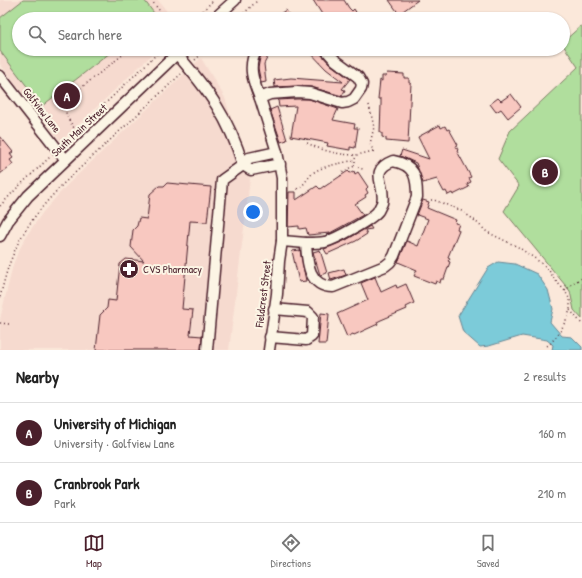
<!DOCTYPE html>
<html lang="en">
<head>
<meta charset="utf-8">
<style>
  body { margin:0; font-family:"Patrick Hand",sans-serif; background:#f6f6f6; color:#222 }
  .you { position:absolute; left:253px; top:212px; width:14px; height:14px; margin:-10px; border:3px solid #fff; border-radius:50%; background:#1a73e8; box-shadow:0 0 0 6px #1a73e833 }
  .badge { display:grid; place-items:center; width:26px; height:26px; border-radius:50%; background:#4a1f2b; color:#fff; font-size:13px; font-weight:700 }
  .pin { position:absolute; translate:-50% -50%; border:2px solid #fff; box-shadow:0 1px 4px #0006 }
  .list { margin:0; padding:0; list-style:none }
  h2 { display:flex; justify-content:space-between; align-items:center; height:52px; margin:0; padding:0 16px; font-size:17px }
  h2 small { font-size:13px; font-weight:400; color:#767676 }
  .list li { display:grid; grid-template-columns:26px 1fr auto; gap:12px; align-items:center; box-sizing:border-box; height:60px; padding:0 16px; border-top:1px solid #e0e0e0 }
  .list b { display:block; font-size:15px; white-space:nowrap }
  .list p { margin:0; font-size:13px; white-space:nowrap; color:#767676 }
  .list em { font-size:13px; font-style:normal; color:#767676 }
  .icon { flex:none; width:22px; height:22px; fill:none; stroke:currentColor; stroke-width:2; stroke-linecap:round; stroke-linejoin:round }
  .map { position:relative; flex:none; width:582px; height:350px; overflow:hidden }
  .search { position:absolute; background:#fff; box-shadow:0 1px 3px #0004; left:12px; right:12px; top:12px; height:44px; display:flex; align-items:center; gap:10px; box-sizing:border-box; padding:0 14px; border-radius:22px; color:#767676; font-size:15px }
  .sheet { height:172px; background:#fff }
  nav { display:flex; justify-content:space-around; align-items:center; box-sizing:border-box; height:56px; border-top:1px solid #e0e0e0; background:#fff; font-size:11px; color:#767676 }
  nav a { display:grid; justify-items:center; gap:2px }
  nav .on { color:#4a1f2b }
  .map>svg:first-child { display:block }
  .built { fill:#f6dacf }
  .green { fill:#b0de9d; stroke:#7d7e64 }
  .water { fill:#7ccbd9; stroke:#688693 }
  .building { fill:#f8c8c0; stroke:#4a1f2b }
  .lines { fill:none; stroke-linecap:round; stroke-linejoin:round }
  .minor-casing { stroke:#4a1f2b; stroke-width:13 }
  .path { stroke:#4a1f2b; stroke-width:1.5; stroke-dasharray:1 3; stroke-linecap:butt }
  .minor { stroke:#fcf5e5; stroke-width:10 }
  .labels { text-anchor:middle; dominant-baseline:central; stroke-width:4; stroke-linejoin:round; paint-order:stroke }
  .street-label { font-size:11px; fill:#4a1f2b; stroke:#fcf5e5 }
  .poi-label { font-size:11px; fill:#4a1f2b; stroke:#fcf5e5; text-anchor:start }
</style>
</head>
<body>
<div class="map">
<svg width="582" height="350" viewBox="0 0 582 350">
  <rect width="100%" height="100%" fill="#fbe8da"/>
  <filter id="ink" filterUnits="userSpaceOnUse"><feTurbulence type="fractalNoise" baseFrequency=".025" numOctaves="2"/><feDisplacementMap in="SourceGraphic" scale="8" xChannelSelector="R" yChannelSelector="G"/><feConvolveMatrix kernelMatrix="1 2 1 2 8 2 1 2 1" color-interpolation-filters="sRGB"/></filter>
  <g filter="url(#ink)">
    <g class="built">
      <polygon points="0,0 158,0 173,19 19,19 19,49 158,49 61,141 0,64"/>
      <polygon points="201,58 225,98 250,179 229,350 0,350 0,319 13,265 18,252 27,235 43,212 68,184"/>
    </g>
    <g class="green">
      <polygon points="23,0 144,0 157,17 154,19 19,19 19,49 115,49 42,106 0,51 0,18"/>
      <polygon points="582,25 582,319 574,310 570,291 504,211 519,186 498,159 510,131 578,67 563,45 563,42"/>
    </g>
    <polygon class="water" points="498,262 515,264 537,274 548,290 553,309 550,322 562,336 572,337 582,347 582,350 552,350 553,345 547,340 522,336 489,346 480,347 463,332 458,316 488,268"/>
    <g class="building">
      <polygon points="313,0 344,0 349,8 352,11 354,9 360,19 325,19"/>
      <polygon points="389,0 418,0 399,14"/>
      <polygon points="286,10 291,19 272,19"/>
      <polygon points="264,49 272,49 264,64 266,82 261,83 258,68 260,58"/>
      <polygon points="307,49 318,49 320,53 330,64 350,79 342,89 345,90 342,96 311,87 297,86 275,87 274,80 291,78 343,82 326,69"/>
      <polygon points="387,73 404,74 404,78 409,78 409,83 411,83 408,143 386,141 386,138 382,137 382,133 380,133 381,104 381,99 378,99 380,80 382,81 382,76 386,76"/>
      <polygon points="511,94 521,107 508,118 501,109 496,112 490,104 498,98 501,101"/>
      <polygon points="297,99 309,99 338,109 333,120 355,124 354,128 358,128 355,148 350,147 350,150 327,146 328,143 323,142 291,136 296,106 279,107 278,100"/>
      <polygon points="277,107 287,140 281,142 270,110"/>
      <polygon points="440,125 441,128 445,126 447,130 449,129 458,145 456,146 458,150 457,151 471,177 469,178 471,182 467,184 469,187 453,195 452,193 448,195 446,191 444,192 437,179 423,183 416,163 400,156 402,150 429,159 418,137"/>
      <polygon points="0,136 13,152 10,154 13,158 10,160 13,164 0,174"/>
      <polygon points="348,171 350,173 354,171 355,174 358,172 368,187 366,189 368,193 365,195 366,197 355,204 363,215 330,233 308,235 306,228 299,229 299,226 288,227 289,192 296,192 296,200 317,186 320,189 324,186 324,187"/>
      <polygon points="167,183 211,187 207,222 190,221 182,309 193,310 190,335 202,336 201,350 96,350 100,315 107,308 108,300 116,301 120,264 126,259 144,261 131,247 133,230 137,226 139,218 147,219 150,194 159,186 164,186"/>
      <polygon points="423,200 429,202 427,208 456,220 455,223 459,224 457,229 459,230 448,257 450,258 448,261 450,262 444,279 441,279 440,283 436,281 435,284 414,276 417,270 398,262 407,241 418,246 428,219 417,215"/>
      <polygon points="370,226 372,229 365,230 367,234 356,241 327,254 324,249 346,240"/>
      <polygon points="300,250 306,281 299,282 292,251"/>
      <polygon points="320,250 327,273 320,275 313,252"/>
      <polygon points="344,269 346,275 331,280 329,273"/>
      <polygon points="375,277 381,292 396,285 397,288 406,284 414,303 406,307 407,309 381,320 377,322 378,324 354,335 353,334 347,337 337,314 368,300 361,283"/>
      <polygon points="321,313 329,314 326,344 318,344"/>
    </g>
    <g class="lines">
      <g class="minor-casing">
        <g id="minor">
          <polyline points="214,19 235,0"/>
          <path d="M257,49C247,66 253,81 260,98"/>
          <path d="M177,54C208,90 229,118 243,165"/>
          <polyline points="0,76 65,159"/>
          <path d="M393,161C415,165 417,177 417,197L394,256L390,262L385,266L333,287C309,287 307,263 306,243C312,243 319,243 325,242C336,239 371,220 378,211C379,209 381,205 382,203C387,185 367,171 393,161Z"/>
          <polyline points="243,165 251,170 280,164"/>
          <polyline points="0,236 8,221 28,196 182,49"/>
          <polyline points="306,243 282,241 282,178 277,152 260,98 270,94 297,92 310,93 342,103 348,102 354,99 361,89 362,84 358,77 335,60 325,49"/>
          <polyline points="270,337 306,340 312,336 313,317 308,312 274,309"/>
          <polyline points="207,350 222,180 243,165 249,158 277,152"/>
          <polyline points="269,350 277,294 279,261 282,241"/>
        </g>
      </g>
      <g class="path">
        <polyline points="151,0 163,15 163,19"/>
        <polyline points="194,19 214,0"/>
        <polyline points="238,19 258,0"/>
        <polyline points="195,60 207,49"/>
        <polyline points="369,105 374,127 370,144 375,154"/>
        <path d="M76,131C69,120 62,112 67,99L130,49"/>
        <path d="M307,139V143C323,151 339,155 357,155"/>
        <polyline points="64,143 162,49"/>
        <polyline points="355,159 357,155 373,151"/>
        <polyline points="341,176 341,174 347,169 355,166"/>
        <path d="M297,189C305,185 307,178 313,173C321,166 343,163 355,160V166L365,170"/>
        <polyline points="431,200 434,200 460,210 473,219 487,232 518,247 537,260 548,269 555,280 565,291 570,300 570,310 567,318 560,332 550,344 545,347"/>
        <polyline points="0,206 16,189 51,156"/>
        <polyline points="565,291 573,283 582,278"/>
        <path d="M0,297C4,282 7,268 13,255C23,228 44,204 63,184L181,74"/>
        <polyline points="570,310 582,324"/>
        <polyline points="0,323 9,324"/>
      </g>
      <use href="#minor" class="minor"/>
    </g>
  </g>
  <defs>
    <g id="pharmacy-disc" transform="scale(1)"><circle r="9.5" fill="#4a1f2b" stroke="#fcf5e5"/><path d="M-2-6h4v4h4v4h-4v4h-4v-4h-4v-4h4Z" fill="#fff"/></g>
  </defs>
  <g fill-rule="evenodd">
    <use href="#pharmacy-disc" x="129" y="269"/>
  </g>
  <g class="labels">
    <g class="street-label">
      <text transform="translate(42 110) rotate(52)">Golfview Lane</text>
      <text transform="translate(79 130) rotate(-43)">South Main Street</text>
      <text transform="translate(263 294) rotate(-83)">Fieldcrest Street</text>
    </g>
    <g class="poi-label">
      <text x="143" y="269">CVS Pharmacy</text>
    </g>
  </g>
</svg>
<div class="you"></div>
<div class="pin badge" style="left:67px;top:96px">A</div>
<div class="pin badge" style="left:545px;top:172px">B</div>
<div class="search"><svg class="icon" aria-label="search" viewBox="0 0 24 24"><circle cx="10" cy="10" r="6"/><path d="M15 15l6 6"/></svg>Search here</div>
</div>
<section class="sheet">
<h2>Nearby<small>2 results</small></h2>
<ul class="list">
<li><span class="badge">A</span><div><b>University of Michigan</b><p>University · Golfview Lane</p></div><em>160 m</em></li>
<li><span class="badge">B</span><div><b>Cranbrook Park</b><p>Park</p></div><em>210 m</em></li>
</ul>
</section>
<nav>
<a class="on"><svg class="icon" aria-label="map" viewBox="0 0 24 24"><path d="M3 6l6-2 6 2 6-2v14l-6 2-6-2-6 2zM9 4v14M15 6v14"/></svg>Map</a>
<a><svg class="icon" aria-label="directions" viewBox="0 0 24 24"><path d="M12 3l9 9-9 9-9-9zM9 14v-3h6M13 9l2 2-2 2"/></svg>Directions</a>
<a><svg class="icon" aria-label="saved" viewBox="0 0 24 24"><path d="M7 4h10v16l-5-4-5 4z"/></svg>Saved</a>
</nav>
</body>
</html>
